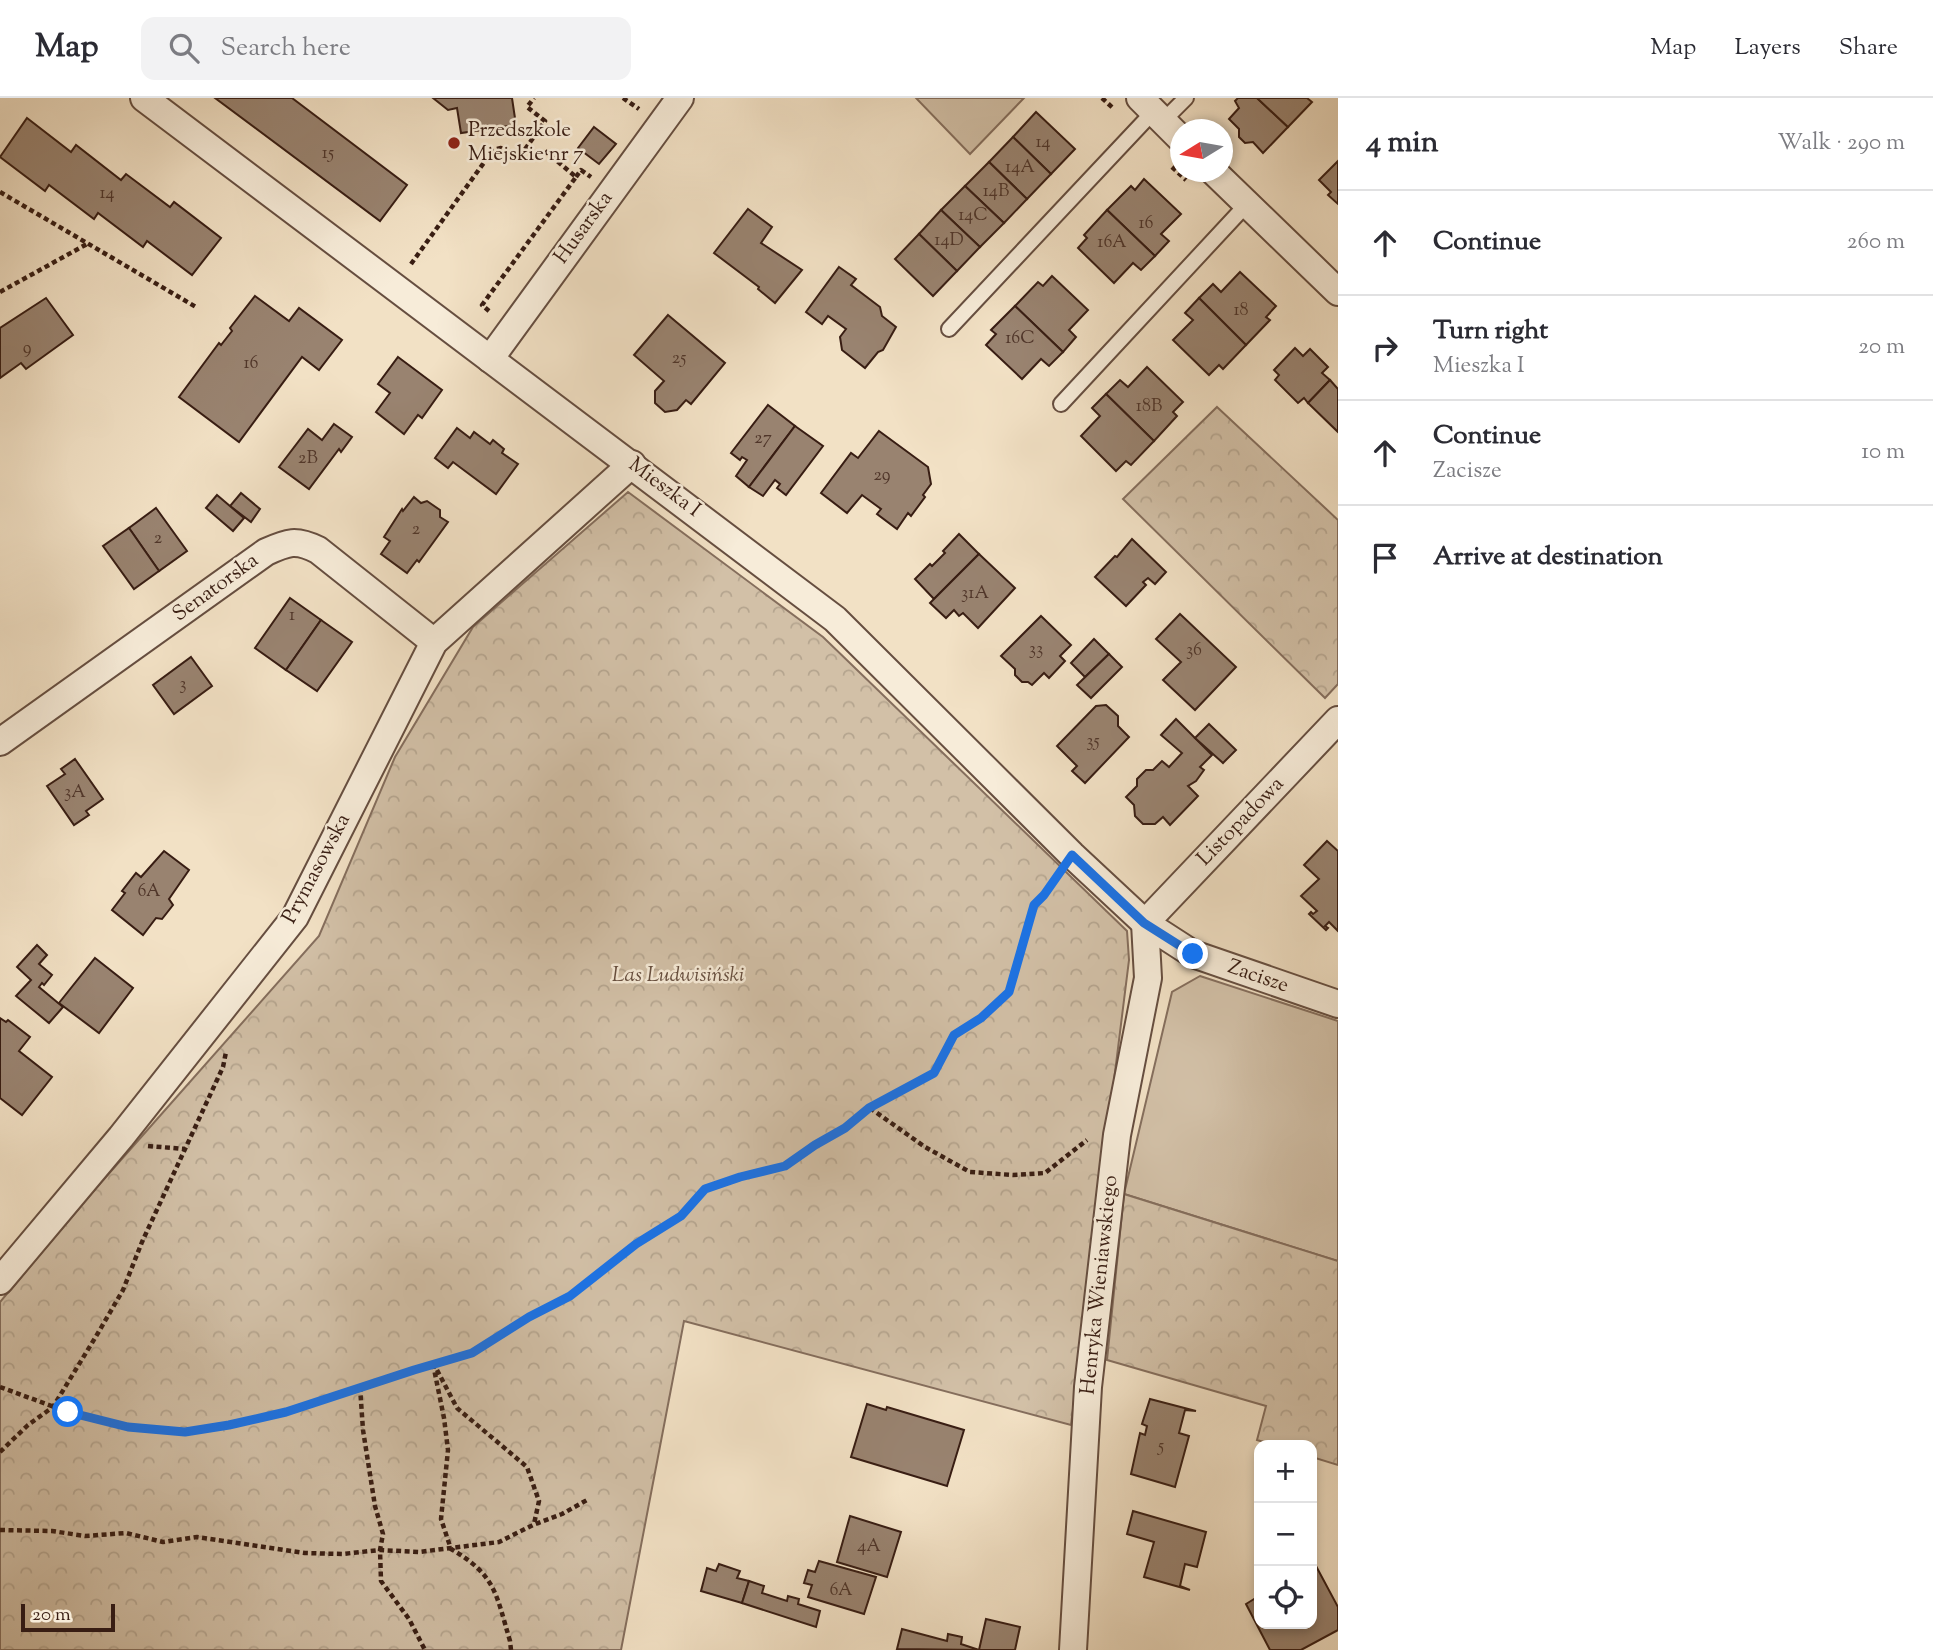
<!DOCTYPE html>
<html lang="en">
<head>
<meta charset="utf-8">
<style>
  body { margin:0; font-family:"Sorts Mill Goudy",serif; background:#f2f2f3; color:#2b2b33 }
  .controls { position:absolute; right:21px; bottom:21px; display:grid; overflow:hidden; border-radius:14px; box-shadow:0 4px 10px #0003 }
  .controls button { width:63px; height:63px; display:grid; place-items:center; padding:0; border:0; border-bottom:2px solid #e1e1e2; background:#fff; color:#2b2b33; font:35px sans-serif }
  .compass { position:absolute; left:1170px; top:21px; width:63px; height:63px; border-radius:50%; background:#fff; box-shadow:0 4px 10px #0003; rotate:259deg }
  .scale { position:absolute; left:21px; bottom:18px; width:94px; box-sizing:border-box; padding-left:7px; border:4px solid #381d13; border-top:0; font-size:19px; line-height:24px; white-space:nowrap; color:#381d13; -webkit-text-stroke:5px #f7ecd9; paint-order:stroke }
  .stop { position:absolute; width:21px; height:21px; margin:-16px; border:5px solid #1a73e8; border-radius:50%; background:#fff }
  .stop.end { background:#1a73e8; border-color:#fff; box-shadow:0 2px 7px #0008 }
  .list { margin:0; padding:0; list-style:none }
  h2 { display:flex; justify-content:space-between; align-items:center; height:91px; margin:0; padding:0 28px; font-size:30px }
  h2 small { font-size:23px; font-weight:400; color:#7c7c81 }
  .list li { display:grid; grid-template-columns:46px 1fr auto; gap:21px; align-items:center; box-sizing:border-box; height:105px; padding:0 28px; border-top:2px solid #e1e1e2 }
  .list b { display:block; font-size:26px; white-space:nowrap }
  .list p { margin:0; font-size:23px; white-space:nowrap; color:#7c7c81 }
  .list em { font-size:23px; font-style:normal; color:#7c7c81 }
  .icon { flex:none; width:38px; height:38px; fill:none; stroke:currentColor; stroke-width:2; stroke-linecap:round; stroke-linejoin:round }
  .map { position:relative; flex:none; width:1338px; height:1552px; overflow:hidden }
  header { display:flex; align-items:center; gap:42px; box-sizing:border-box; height:98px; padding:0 35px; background:#fff; border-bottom:2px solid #e1e1e2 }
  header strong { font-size:33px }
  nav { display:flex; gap:38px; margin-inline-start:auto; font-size:24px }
  .search { width:490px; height:63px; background:#f2f2f3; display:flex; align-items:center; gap:18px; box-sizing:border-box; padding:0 24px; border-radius:14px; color:#7c7c81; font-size:26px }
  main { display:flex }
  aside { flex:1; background:#fff }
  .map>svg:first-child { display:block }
  .green { fill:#d2c0a7; stroke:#856e5d; stroke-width:2 }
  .forest { fill:url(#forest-crowns); stroke:#856e5d; stroke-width:2 }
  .building { fill:#998370; stroke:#381d13; stroke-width:2 }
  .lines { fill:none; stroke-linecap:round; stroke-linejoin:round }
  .lane-casing { stroke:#664e40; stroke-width:18 }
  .street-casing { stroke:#664e40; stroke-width:30 }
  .path { stroke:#381d13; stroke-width:4.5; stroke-dasharray:5 3.5; stroke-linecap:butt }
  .lane { stroke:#f7ecd9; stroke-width:14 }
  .street { stroke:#f7ecd9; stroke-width:26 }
  .route { stroke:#1a73e8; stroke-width:9 }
  .poi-dot { fill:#8f2418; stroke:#f7ecd9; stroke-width:2.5 }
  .labels { text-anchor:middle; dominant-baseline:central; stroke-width:5; stroke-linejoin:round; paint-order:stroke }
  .number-label { font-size:18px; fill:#50362a }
  .poi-label { font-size:21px; fill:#381d13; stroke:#f7ecd9; text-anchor:start }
  .street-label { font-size:21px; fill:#381d13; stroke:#f7ecd9 }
  .park-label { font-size:21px; font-style:italic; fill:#664e3f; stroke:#f7ecd9 }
</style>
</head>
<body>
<header>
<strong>Map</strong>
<div class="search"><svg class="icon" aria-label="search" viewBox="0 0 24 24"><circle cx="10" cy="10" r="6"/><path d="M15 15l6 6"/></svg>Search here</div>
<nav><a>Map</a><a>Layers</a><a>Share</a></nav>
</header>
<main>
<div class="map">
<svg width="1338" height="1552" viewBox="0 0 1338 1552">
  <defs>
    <pattern id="forest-crowns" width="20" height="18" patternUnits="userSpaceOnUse" patternTransform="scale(1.75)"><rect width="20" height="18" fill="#d2c0a7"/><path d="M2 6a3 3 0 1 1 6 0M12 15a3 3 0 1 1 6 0" fill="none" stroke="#b5a58f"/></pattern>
  </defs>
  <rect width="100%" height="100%" fill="#f2e1c5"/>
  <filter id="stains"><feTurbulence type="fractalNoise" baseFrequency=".00286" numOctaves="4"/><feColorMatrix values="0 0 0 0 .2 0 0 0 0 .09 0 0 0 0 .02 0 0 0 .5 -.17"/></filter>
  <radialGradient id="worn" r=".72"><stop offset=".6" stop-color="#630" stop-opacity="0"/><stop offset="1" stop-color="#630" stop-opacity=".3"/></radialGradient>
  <g class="green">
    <polygon points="916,0 1024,0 970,56"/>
    <polygon points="1200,878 1338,923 1338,1163 1124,1096 1172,894"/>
  </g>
  <g class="forest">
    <polygon points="1217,309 1338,422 1338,586 1325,600 1123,401"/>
    <polygon points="628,394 823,539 1127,833 1129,862 1071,1327 684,1223 621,1552 0,1552 0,1204 97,1089 319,838 395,659 473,529"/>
    <polygon points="1124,1096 1338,1163 1338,1367 1312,1359 1312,1347 1274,1347 1257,1342 1266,1308 1107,1262"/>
  </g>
  <g class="building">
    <polygon points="215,0 292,0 407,87 380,123"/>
    <polygon points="433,0 512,0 516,27 461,35 457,10 448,12"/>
    <polygon points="1238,0 1257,0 1288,29 1263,55 1253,44 1245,45 1239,39 1239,31 1229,21 1239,10 1235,3"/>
    <polygon points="1257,0 1307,0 1312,4 1288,29"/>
    <polygon points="1036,14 1075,51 1051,76 1013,39"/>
    <polygon points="27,20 71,54 76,47 121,82 126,76 170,109 174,104 221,140 192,177 147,143 143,149 98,115 94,121 49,87 45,93 0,59"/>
    <polygon points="594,29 616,46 599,66 578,50"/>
    <polygon points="1013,39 1051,76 1027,101 989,64"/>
    <polygon points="1338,63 1338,106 1328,97 1331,94 1319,82"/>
    <polygon points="989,64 1027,101 1004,125 965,88"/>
    <polygon points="1144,81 1181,116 1161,136 1169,143 1155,158 1107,112 1131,88 1135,92"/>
    <polygon points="965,88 1004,125 980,149 941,112"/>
    <polygon points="748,111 772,129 761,145 802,172 775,205 758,191 759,189 714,155"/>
    <polygon points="941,112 980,149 957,173 919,136"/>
    <polygon points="1107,112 1155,158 1141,172 1133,165 1114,185 1078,150 1087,140 1084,137"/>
    <polygon points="919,136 957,173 933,198 895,161"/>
    <polygon points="839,169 856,181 851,187 880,209 882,218 896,229 883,252 878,254 865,270 842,252 840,239 846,231 828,218 822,226 806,214"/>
    <polygon points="1240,174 1276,208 1266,219 1270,222 1246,247 1199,200 1213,186 1221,194"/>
    <polygon points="1052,178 1088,212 1069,232 1076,239 1063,254 1015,208 1038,184 1043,188"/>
    <polygon points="255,198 289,223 299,210 342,242 319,272 302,259 239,344 179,299 219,245 221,247 232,233 230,230"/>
    <polygon points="46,200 73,237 26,271 21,265 0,280 0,230"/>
    <polygon points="1199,200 1246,247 1223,271 1219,267 1209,277 1173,242 1193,222 1185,215"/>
    <polygon points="1015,208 1063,254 1049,268 1041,261 1022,281 986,247 996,236 991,232"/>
    <polygon points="668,217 725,265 691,306 686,302 677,312 665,314 655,305 655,293 664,283 634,257"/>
    <polygon points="1295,250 1303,258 1310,251 1328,269 1322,275 1330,282 1308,305 1304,300 1298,305 1275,282 1279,277 1274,272"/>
    <polygon points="398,259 442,292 422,320 418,317 404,336 376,314 390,295 378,286"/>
    <polygon points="1147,269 1183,304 1173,314 1177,318 1154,343 1106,296 1120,282 1128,289"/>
    <polygon points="1330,282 1338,291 1338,334 1308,305"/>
    <polygon points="1106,296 1154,343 1131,367 1126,363 1116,373 1081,338 1100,318 1092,310"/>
    <polygon points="768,307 795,328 749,389 736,378 747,362 742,359 740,362 731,355"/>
    <polygon points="334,326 352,339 341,354 339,351 309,391 279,369 308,331 322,342"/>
    <polygon points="795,328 823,348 786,397 777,390 780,386 775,382 763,398 749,389"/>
    <polygon points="457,330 470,340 474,334 490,346 493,342 504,351 502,355 518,366 496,396 453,364 448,370 435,360"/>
    <polygon points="879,333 928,369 931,386 923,397 925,399 911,418 908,415 897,431 877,416 881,411 862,397 847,415 821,395 851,355 858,360"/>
    <polygon points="241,395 260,411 251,424 230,408"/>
    <polygon points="217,397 244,420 233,433 206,410"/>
    <polygon points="414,399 421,405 427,403 440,412 440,419 448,424 419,464 417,462 407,475 381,456 390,443 384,439 402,411 403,413"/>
    <polygon points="156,410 187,453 159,473 129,430"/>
    <polygon points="129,430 159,473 134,491 103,448"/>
    <polygon points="959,436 979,456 934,501 915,481 930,466 932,468 945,455 943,453"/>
    <polygon points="1132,441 1166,474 1155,486 1148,480 1143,484 1146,487 1126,508 1095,479 1115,458 1117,459"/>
    <polygon points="979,456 1015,490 978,530 963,515 959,518 954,512 946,520 930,505"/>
    <polygon points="290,500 321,522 286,572 255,550"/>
    <polygon points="1180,516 1236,569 1195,612 1163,582 1181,564 1156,541"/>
    <polygon points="1041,518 1071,547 1060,558 1065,563 1049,580 1044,575 1032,587 1028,584 1022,584 1015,577 1015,571 1001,558"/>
    <polygon points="321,522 352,544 317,593 286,572"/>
    <polygon points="1094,541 1109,556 1085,579 1071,565"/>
    <polygon points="1109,556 1122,569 1091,600 1077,587"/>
    <polygon points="191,559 212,588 174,616 153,587"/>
    <polygon points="1106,607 1118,618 1118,628 1129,639 1085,685 1072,673 1077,668 1057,648 1096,608"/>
    <polygon points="1176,621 1212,657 1200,669 1204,672 1196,683 1188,688 1198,698 1170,727 1163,719 1155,726 1143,726 1135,718 1134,707 1126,699 1137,688 1137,681 1146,672 1153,672 1162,663 1169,669 1182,655 1161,637"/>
    <polygon points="1209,626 1236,652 1223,665 1195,640"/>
    <polygon points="75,661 103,701 86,713 89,717 74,727 47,688 65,676 61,671"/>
    <polygon points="1327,743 1338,753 1338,833 1329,824 1325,828 1328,830 1326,832 1309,816 1311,814 1313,816 1317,813 1301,798 1319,781 1304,767"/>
    <polygon points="164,753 189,772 169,801 173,807 162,821 156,820 143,837 112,812 125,795 122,793 136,775 141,779"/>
    <polygon points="37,847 47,857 39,866 52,877 44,887 42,885 39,889 63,909 49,925 16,898 31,882 17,869"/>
    <polygon points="95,860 133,890 99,935 59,905"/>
    <polygon points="0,920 6,924 8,922 30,939 19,953 52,979 22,1017 0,1000"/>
    <polygon points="1150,1301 1196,1313 1185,1312 1179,1335 1189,1338 1175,1389 1131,1376 1140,1335 1145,1337 1147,1328 1142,1326"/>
    <polygon points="867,1306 886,1312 887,1309 964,1332 947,1388 851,1359"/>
    <polygon points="1133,1413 1206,1434 1197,1469 1185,1466 1180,1488 1190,1492 1144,1479 1154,1444 1127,1436"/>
    <polygon points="850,1418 901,1434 887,1479 837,1464"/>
    <polygon points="819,1463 876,1479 864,1516 808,1499 812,1487 804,1485 808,1472 815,1474"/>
    <polygon points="719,1466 740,1473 737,1480 749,1483 742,1505 701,1493 707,1470 716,1473"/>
    <polygon points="1316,1468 1338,1509 1338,1532 1301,1552 1270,1552 1246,1506 1259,1498 1259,1526 1312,1526 1312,1471"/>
    <polygon points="749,1483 764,1488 762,1495 787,1503 788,1498 799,1501 798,1506 820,1513 816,1529 742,1505"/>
    <polygon points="986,1521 1020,1529 1015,1552 979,1552"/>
    <polygon points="902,1531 947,1543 948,1536 962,1539 961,1546 979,1552 897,1551"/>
  </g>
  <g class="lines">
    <g class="lane-casing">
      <g id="lane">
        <polyline points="1163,23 1186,0"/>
        <polyline points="949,231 1154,13"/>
        <polyline points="1061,306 1247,106"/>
      </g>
    </g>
    <g class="street-casing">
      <g id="street">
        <polyline points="144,0 835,521 1072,757 1145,825 1193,856 1338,906"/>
        <polyline points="1140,0 1181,41"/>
        <polyline points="1214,74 1338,194"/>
        <polyline points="490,261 680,0"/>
        <path d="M0,644L266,454C288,444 296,441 318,452L434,544"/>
        <polyline points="1145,825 1338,622"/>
        <polyline points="0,1183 121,1039 295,819 434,544 632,366"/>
        <polyline points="1073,1552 1088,1289 1117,1037 1148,880 1145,825"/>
      </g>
    </g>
    <g class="path">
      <polyline points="623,0 639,11"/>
      <polyline points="1102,0 1114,11"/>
      <polyline points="1172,69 1186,82"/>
      <polyline points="576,79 581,72 591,79"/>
      <polyline points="0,94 196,209"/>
      <polyline points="411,166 493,52 501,50 512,58 521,57 545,23 527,9 534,0"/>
      <polyline points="0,194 87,146"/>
      <polyline points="489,213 482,207 576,79 545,53"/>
      <polyline points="870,1010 925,1049 970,1074 1013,1077 1045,1075 1087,1042"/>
      <polyline points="148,1048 185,1051"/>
      <path d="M433,1266L444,1320L448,1352L441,1421L451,1451C496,1477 496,1496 510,1543L511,1552"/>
      <polyline points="437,1272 457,1310 527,1369 539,1403 534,1426"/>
      <polyline points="0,1289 68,1314 128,1329 185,1333 229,1327 286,1314 472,1255 529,1219 570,1198 636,1146 681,1118 705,1091 740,1079 785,1068 815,1047 845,1030 869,1010 934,975 954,937 981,920 1009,894 1034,807 1044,797 1055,781"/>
      <polyline points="360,1289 363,1332 375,1408 383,1436 380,1452 381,1483 409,1521 425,1552"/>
      <polyline points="0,1354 28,1327 53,1309 98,1235 123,1192 142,1144 223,969 226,954"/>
      <polyline points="0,1432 52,1433 85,1438 126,1435 163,1444 197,1439 305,1455 342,1456 380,1452 419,1454 499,1444 533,1427 562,1416 587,1402"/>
    </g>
    <use href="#lane" class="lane"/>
    <use href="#street" class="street"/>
  </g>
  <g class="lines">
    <polyline class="route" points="68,1314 128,1329 185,1334 229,1327 286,1314 414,1272 472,1255 529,1219 570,1198 636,1146 681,1118 705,1091 740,1079 785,1068 815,1047 845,1030 869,1010 934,975 954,937 981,920 1009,894 1034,807 1044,797 1072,757 1144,825 1193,856"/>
  </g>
  <circle class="poi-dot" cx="454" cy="45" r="7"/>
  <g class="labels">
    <g class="number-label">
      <text x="1043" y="45">14</text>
      <text x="328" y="56">15</text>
      <text x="1020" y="70">14A</text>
      <text x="996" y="94">14B</text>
      <text x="107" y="96">14</text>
      <text x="973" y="118">14C</text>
      <text x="1146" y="126">16</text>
      <text x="949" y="143">14D</text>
      <text x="1112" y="145">16A</text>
      <text x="1241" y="213">18</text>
      <text x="1020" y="241">16C</text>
      <text x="27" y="251">9</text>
      <text x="679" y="261">25</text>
      <text x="251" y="266">16</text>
      <text x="1149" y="309">18B</text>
      <text x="763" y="341">27</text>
      <text x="308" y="361">2B</text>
      <text x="882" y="378">29</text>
      <text x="416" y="432">2</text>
      <text x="158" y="441">2</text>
      <text x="975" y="496">31A</text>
      <text x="292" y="518">1</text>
      <text x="1036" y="552">33</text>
      <text x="1194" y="553">36</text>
      <text x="183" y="587">3</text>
      <text x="1093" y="644">35</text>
      <text x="75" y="695">3A</text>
      <text x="149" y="794">6A</text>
      <text x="1161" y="1349">5</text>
      <text x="869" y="1449">4A</text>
      <text x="841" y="1493">6A</text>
    </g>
    <g class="poi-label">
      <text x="468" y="33">Przedszkole<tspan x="468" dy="24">Miejskie nr 7</tspan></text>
    </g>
    <g class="street-label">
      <text transform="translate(584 130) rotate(-54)">Husarska</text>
      <text transform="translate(664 390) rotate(37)">Mieszka I</text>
      <text transform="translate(216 490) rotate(-36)">Senatorska</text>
      <text transform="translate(1241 724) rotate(-46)">Listopadowa</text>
      <text transform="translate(317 771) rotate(-62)">Prymasowska</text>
      <text transform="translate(1258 879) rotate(19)">Zacisze</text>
      <text transform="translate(1100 1187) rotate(-84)">Henryka Wieniawskiego</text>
    </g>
    <g class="park-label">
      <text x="678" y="878">Las Ludwisiński</text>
    </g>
  </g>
  <rect width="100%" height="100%" filter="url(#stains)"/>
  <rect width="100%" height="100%" fill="url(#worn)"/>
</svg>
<div class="controls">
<button>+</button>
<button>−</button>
<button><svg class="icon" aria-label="locate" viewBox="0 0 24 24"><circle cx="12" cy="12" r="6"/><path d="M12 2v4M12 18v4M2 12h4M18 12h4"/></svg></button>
</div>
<svg class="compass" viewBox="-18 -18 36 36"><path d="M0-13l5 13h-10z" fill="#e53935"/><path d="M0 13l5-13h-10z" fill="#7c7c81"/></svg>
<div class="scale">20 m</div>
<div class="stop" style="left:68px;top:1314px"></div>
<div class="stop end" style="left:1193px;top:856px"></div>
</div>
<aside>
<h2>4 min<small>Walk · 290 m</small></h2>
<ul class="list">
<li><svg class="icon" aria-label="ahead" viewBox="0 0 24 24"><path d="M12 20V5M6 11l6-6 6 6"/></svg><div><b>Continue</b></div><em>260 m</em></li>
<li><svg class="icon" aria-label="right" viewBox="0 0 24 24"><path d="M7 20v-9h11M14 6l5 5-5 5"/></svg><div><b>Turn right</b><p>Mieszka I</p></div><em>20 m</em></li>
<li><svg class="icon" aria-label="ahead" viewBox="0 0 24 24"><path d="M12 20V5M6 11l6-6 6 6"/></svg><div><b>Continue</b><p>Zacisze</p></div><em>10 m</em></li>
<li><svg class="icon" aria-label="arrive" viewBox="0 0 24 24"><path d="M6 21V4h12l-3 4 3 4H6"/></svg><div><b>Arrive at destination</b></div></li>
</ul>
</aside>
</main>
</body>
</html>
